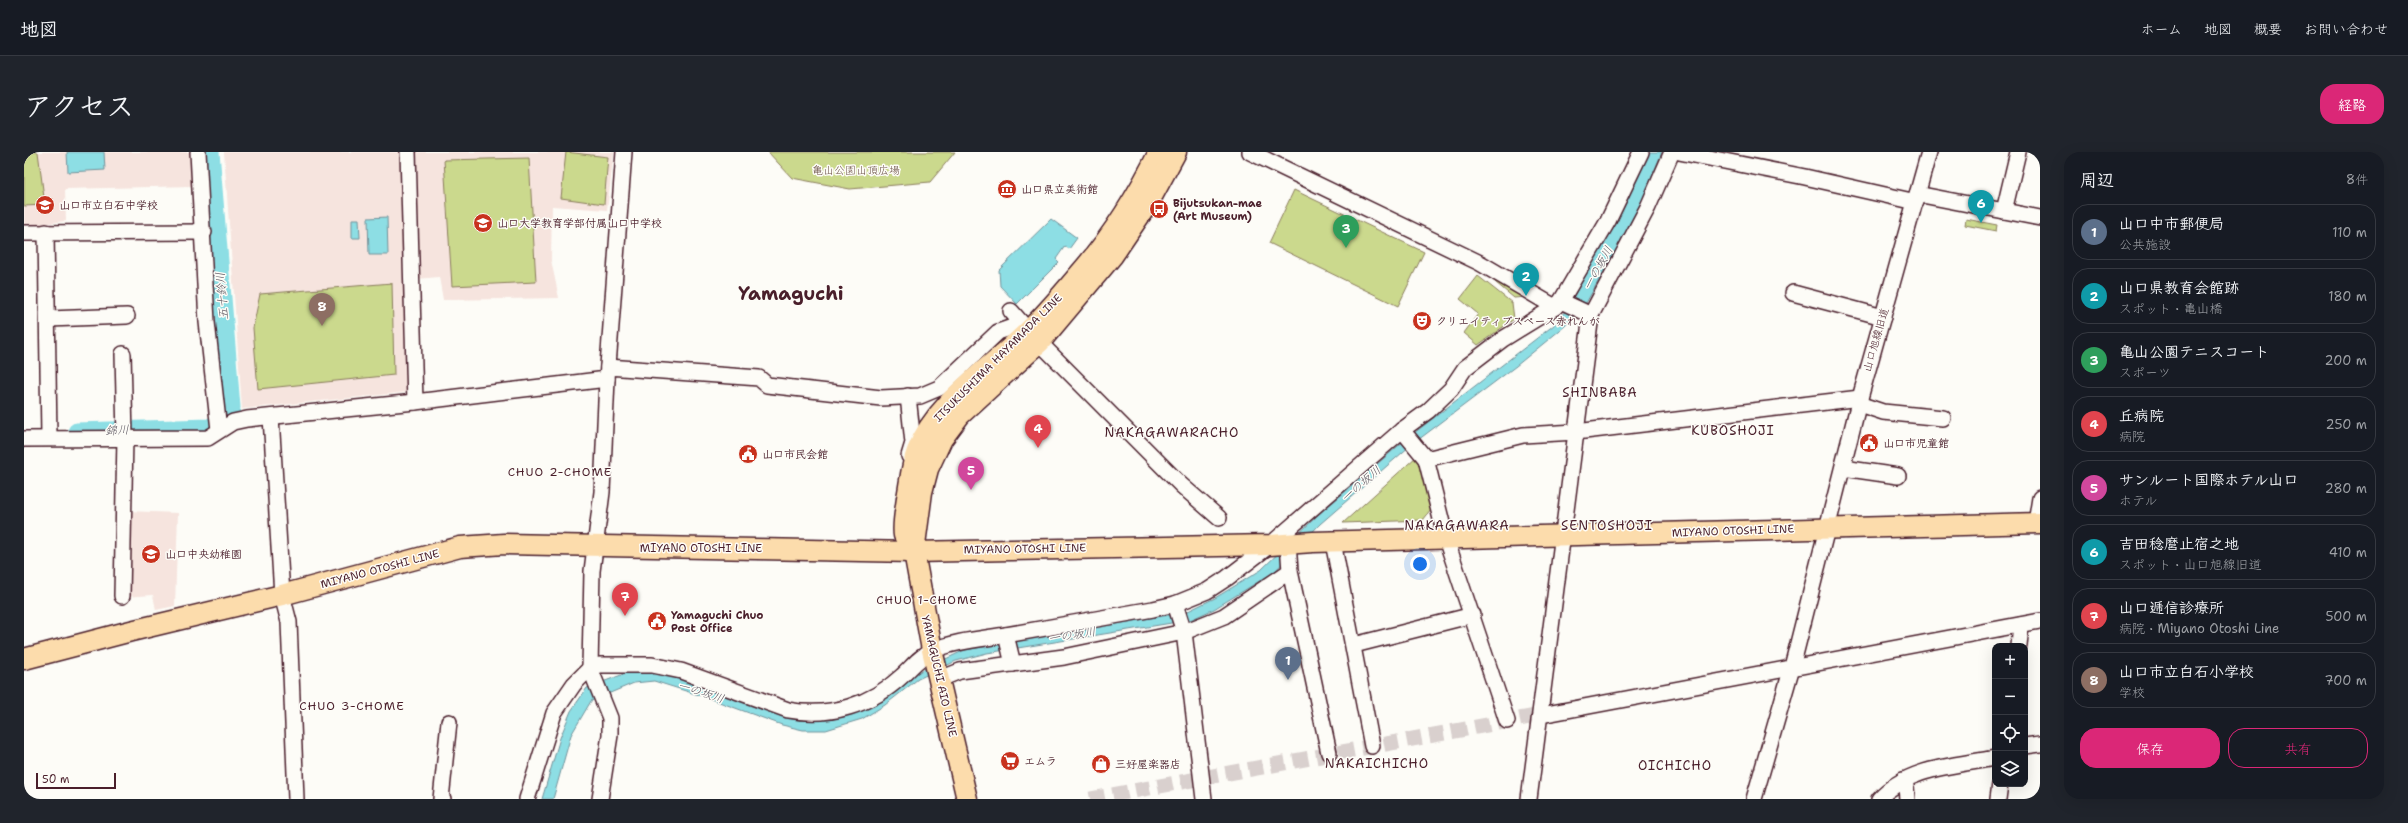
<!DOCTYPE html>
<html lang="ja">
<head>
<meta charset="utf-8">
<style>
  body { margin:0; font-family:"Shantell Sans","Klee One",sans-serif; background:#20242c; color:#f1f3f6 }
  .controls { position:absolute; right:12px; bottom:12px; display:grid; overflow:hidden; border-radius:8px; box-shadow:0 4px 16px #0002 }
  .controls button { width:36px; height:36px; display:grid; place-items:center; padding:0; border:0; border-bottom:1px solid #363941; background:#171b24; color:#f1f3f6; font:20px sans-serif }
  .scale { position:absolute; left:12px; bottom:10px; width:80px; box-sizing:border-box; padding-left:4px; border:2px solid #4a1f2b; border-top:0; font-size:11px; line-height:14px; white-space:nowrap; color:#4a1f2b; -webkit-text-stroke:3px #fdfcf7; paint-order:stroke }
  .you { position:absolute; left:1396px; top:412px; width:14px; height:14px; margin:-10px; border:3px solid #fff; border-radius:50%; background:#1a73e8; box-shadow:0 0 0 6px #1a73e833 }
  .badge { display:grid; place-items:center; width:26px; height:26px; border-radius:50%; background:#db2777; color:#fff; font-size:13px; font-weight:700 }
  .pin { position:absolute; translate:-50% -33px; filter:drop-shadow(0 1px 2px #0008) }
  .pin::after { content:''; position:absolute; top:21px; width:14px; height:12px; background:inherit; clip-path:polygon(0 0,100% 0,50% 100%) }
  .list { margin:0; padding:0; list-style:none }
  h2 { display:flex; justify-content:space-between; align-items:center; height:52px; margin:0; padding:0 16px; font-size:17px }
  h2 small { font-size:13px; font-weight:400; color:#9ea1a6 }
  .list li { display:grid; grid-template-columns:26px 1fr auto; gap:12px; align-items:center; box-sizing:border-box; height:56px; margin:0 8px 8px; padding:0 8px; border:1px solid #363941; border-radius:16px }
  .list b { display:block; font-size:15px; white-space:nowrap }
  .list p { margin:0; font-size:13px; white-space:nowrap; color:#9ea1a6 }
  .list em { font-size:13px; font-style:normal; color:#9ea1a6 }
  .actions { display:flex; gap:8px; padding:12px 16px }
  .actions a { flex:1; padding:9px 0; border:1px solid #db2777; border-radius:16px; text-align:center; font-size:14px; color:#db2777 }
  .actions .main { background:#db2777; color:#fff }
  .icon { flex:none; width:22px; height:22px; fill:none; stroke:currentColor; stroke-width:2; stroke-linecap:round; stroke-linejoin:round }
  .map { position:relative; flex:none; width:2016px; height:647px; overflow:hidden; border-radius:16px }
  header { display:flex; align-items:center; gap:24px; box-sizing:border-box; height:56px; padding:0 20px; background:#171b24; border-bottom:1px solid #363941 }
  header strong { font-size:19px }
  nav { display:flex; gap:22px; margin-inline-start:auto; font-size:14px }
  .intro { display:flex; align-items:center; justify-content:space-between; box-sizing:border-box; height:96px; padding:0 24px }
  h1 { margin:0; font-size:28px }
  .button { padding:10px 18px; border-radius:16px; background:#db2777; color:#fff; font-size:14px; font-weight:700 }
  main { display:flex; gap:24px; padding:0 24px }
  aside { flex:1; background:#171b24; border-radius:16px; box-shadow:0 4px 16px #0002 }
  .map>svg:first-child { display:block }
  .built { fill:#f6e4de }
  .green { fill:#cbd98d; stroke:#8a7c5c }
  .water { fill:#8ddee4; stroke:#72929a }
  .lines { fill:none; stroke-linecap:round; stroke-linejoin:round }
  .river { stroke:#8ddee4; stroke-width:19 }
  .minor-tunnel { stroke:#d9d0ce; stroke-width:15; stroke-dasharray:15 8; stroke-linecap:butt }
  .minor-casing { stroke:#4a1f2b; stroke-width:18 }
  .major-casing { stroke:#4a1f2b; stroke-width:23 }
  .minor { stroke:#fdfcf7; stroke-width:15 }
  .major { stroke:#fcdcac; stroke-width:20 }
  .labels { text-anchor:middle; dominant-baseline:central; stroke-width:3; stroke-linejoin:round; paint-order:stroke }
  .park-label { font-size:11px; fill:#6a4e44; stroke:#fdfcf7 }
  .poi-label { font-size:11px; font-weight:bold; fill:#4a1f2b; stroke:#fdfcf7; text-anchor:start }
  .street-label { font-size:11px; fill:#4a1f2b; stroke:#fdfcf7 }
  .water-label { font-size:12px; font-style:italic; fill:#5e5862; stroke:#fdfcf7 }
  .neighbourhood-label { font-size:12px; letter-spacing:1px; fill:#4a1f2b; stroke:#fdfcf7 }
  .quarter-label { font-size:13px; letter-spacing:1px; fill:#4a1f2b; stroke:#fdfcf7 }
  .town-label { font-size:19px; font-weight:bold; fill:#4a1f2b; stroke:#fdfcf7 }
</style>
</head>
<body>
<header>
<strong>地図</strong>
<nav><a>ホーム</a><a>地図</a><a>概要</a><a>お問い合わせ</a></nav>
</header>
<div class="intro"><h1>アクセス</h1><a class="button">経路</a></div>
<main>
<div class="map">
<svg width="2016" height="647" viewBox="0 0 2016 647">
  <rect width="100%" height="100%" fill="#fdfcf7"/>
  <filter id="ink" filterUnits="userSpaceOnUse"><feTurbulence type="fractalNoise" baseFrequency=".025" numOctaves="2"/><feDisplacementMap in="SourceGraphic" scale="8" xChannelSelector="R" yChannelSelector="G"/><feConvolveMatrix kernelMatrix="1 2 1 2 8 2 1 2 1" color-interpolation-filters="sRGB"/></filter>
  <g filter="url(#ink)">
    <g class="built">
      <polygon points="0,0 167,0 170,34 41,37 42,69 0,74"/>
      <polygon points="200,0 380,0 386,240 218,257"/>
      <polygon points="390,0 590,0 583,58 528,54 527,108 535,146 419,148 415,125 393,127"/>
      <polygon points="103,359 154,361 151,454 132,458 129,443 101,445"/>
    </g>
    <g class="green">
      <polygon points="0,0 14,0 21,53 0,54"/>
      <polygon points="542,0 584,5 580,52 537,46"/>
      <polygon points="744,0 931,0 906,30 826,37 768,26"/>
      <polygon points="505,6 512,130 428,134 420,8"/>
      <polygon points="1270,38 1400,100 1374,154 1245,91"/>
      <polygon points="1942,67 1973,73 1972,79 1941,73"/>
      <polygon points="1459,120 1503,145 1490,146"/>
      <polygon points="1454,124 1488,151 1490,167 1454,193 1440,181 1454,162 1436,147"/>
      <polygon points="368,131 370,223 234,237 229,176 236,142"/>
      <polygon points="1393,304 1407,358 1399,368 1319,371"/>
    </g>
    <g class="water">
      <polygon points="43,0 80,0 81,18 44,20"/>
      <polygon points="1624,0 1638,0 1618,49 1596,91 1562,151 1541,174 1492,214 1386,294 1296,372 1250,420 1190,457 1166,468 963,501 932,509 894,527 861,553 838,567 802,578 779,578 758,573 684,546 630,529 610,531 567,549 547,583 529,647 518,647 536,586 547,559 563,536 605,520 616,519 655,524 771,566 814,566 830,561 900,517 941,498 1162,460 1191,446 1237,418 1294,363 1381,288 1530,173 1542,158 1602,51"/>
      <polygon points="363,65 364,103 345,103 344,66"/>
      <polygon points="328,67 335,67 336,86 328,86"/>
      <polygon points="1027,67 1053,86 1045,97 1041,94 1032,107 1035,110 993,152 976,134 975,118"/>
    </g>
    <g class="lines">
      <polyline class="river" points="53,280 186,276 206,264 207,255 186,0"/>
      <polyline class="minor-tunnel" points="1066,647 1517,563"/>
      <g class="minor-casing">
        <g id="minor">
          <polyline points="174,0 183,170 195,278"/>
          <polyline points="384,0 391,250"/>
          <polyline points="1226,0 1456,111 1531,155"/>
          <polyline points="1655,0 1781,25 1892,50"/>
          <polyline points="1893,42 2016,66"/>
          <polyline points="1980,59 1994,0"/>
          <polyline points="22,80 25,286"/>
          <polyline points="0,81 180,80"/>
          <polyline points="1769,141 1859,165"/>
          <polyline points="1537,149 1567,163"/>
          <polyline points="987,159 1009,184 1157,333 1195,366"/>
          <polyline points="25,167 103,164"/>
          <polyline points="584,215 735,226 743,233 857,246 896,244 915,236 974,180 997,172"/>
          <polyline points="884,244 889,291 885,304"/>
          <polyline points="1835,252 1859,260 1919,266"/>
          <polyline points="247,265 258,443 265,470 272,647"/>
          <polyline points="1378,278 1402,307 1422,387 1483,569"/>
          <polyline points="0,287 184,286 209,270 223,267 391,250 583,227"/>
          <polyline points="1402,307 1499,283 1552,280 1836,246"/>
          <polyline points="1819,316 1874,324"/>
          <polyline points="2012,371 2016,346"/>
          <polyline points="1309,390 1348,594"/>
          <polyline points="1264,391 1266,419 1305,601"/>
          <polyline points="98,444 101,285 99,202"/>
          <polyline points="1151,452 1160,480 1180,647"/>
          <polyline points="982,483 989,512"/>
          <polyline points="1330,493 1449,463"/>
          <polyline points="1995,494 1997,473"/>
          <polyline points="916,527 936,519 1040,505 1160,480 1200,464 1266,419"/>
          <polyline points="1517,563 2016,469"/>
          <polyline points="2001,594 2016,592"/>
          <polyline points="1879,628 1882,634 1883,647"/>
          <polyline points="419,647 417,647 425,570"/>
          <path d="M503,647L530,561L550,532L566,516L576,513H628L657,519L764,558C806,566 847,553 878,524C888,515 896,504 908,499C930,489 958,487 982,483C1031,474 1080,466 1129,457L1151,452L1183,439L1203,426L1246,393L1378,278L1404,259L1427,237L1441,216L1458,203L1479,187L1531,155L1537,149L1584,69L1617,0"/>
          <polyline points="576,647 586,583 586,566 566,516 568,419 578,340 583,227 600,0"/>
          <polyline points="1505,647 1567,163 1624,55 1648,0"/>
          <polyline points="1730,647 1768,515 1836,246 1905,0"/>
          <path d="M1855,647C1884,615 1931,614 1971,606"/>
          <polyline points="1974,647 1976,632"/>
        </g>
      </g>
      <g class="major-casing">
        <g id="major">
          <path d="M886,393C884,390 881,386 880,383C878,373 882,356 883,346C886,331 887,314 893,299C912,249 969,214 1005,178C1024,160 1041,139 1058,119C1089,83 1114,43 1135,0"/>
          <polyline points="0,507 107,479 258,443 436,395 480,392 890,400 1246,393 1289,390 2016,371"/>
          <polyline points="943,647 908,498 890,400 898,340 904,317 918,287 936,263 1016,190 1089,103 1125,50 1152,0"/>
        </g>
      </g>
      <use href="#minor" class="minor"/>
      <use href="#major" class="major"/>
    </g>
  </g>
  <defs>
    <g id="museum-disc" transform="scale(1)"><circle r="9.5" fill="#c8321e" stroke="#fdfcf7"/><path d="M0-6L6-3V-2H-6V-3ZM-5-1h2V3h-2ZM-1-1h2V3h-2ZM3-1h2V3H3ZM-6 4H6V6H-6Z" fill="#fff"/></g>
    <g id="school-disc" transform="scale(1)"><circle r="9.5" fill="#c8321e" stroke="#fdfcf7"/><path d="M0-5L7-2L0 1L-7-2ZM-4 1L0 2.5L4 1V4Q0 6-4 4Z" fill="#fff"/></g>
    <g id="bus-disc" transform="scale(1)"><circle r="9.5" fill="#c8321e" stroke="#fdfcf7"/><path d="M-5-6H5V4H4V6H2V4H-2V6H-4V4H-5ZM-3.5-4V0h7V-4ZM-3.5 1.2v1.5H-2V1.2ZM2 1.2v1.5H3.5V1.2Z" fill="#fff"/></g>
    <g id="theatre-disc" transform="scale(1)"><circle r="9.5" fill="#c8321e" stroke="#fdfcf7"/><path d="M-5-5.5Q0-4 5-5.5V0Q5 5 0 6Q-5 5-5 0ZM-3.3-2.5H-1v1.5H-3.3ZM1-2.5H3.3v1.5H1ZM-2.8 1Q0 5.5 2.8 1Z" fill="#fff"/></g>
    <g id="civic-disc" transform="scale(1)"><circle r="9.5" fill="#c8321e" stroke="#fdfcf7"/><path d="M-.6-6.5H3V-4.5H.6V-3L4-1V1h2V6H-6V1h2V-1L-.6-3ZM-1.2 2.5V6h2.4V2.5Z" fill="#fff"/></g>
    <g id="supermarket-disc" transform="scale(1)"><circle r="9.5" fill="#c8321e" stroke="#fdfcf7"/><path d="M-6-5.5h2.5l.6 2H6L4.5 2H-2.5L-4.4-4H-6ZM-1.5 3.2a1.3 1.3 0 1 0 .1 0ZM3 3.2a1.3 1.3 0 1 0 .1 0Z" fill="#fff"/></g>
    <g id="shop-disc" transform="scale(1)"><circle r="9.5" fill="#c8321e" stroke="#fdfcf7"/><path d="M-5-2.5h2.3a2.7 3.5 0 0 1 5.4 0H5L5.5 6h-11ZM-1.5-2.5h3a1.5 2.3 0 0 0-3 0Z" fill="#fff"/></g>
  </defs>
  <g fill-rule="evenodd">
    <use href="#museum-disc" x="983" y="37"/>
    <use href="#school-disc" x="21" y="53"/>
    <use href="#bus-disc" x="1135" y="57"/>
    <use href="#school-disc" x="459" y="71"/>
    <use href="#theatre-disc" x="1398" y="169"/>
    <use href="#civic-disc" x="1845" y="291"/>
    <use href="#civic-disc" x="724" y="302"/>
    <use href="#school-disc" x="127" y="402"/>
    <use href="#civic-disc" x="633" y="469"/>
    <use href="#supermarket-disc" x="986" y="609"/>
    <use href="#shop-disc" x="1077" y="612"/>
  </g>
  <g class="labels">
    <g class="park-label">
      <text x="832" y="18">亀山公園山頂広場</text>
    </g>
    <g class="poi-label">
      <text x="997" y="37">山口県立美術館</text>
      <text x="1149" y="51">Bijutsukan-mae<tspan x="1149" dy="13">(Art Museum)</tspan></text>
      <text x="35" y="53">山口市立白石中学校</text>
      <text x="473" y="71">山口大学教育学部付属山口中学校</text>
      <text x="1412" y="169">クリエイティブスペース赤れんが</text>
      <text x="1859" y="291">山口市児童館</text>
      <text x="738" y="302">山口市民会館</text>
      <text x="141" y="402">山口中央幼稚園</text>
      <text x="647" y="463">Yamaguchi Chuo<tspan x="647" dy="13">Post Office</tspan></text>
      <text x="1000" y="609">エムラ</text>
      <text x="1091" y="612">三好屋楽器店</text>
    </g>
    <g class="street-label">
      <text transform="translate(1852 188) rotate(-74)">山口旭線旧道</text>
      <text transform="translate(974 206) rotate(-45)">ITSUKUSHIMA HAYAMADA LINE</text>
      <text transform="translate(1709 379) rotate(-2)">MIYANO OTOSHI LINE</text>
      <text x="677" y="396">MIYANO OTOSHI LINE</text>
      <text transform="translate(1001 397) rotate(-1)">MIYANO OTOSHI LINE</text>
      <text transform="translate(356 417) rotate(-15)">MIYANO OTOSHI LINE</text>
      <text transform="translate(915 524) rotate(77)">YAMAGUCHI AIO LINE</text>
    </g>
    <g class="water-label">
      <text transform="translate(1574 116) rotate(-61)">一の坂川</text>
      <text transform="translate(198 144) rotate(-95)">五十鈴川</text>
      <text transform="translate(93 278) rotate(-2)">錦川</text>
      <text transform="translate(1337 332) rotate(-41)">一の坂川</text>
      <text transform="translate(1048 483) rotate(-9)">一の坂川</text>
      <text transform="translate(677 540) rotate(18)">一の坂川</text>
    </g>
    <g class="neighbourhood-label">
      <text x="536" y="320">CHUO 2-CHOME</text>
      <text x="903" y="448">CHUO 1-CHOME</text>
      <text x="328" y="554">CHUO 3-CHOME</text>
    </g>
    <g class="quarter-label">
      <text x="1576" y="240">SHINBABA</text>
      <text x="1709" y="278">KUBOSHOJI</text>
      <text x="1148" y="280">NAKAGAWARACHO</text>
      <text x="1433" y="373">NAKAGAWARA</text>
      <text x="1583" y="373">SENTOSHOJI</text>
      <text x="1353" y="611">NAKAICHICHO</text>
      <text x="1651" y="613">OICHICHO</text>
    </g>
    <g class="town-label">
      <text x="767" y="141">Yamaguchi</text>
    </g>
  </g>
</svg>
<div class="controls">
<button>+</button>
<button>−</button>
<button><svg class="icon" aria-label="locate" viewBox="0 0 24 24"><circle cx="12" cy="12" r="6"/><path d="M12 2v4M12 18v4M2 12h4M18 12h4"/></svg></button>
<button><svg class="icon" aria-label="layers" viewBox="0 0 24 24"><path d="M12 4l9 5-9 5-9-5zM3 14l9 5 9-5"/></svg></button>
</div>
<div class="scale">50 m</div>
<div class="you"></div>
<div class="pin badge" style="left:1264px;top:528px;background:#5c6f8a">1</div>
<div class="pin badge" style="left:1502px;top:144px;background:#0f9aa8">2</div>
<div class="pin badge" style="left:1322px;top:96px;background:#2e9e5b">3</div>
<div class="pin badge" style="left:1014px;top:296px;background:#e0444e">4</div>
<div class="pin badge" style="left:947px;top:338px;background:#d1479c">5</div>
<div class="pin badge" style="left:1957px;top:71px;background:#0f9aa8">6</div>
<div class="pin badge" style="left:601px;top:464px;background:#e0444e">7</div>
<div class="pin badge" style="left:298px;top:174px;background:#8d6e63">8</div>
</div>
<aside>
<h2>周辺<small>8件</small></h2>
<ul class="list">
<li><span class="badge" style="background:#5c6f8a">1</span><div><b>山口中市郵便局</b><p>公共施設</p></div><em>110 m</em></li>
<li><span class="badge" style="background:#0f9aa8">2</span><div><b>山口県教育会館跡</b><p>スポット · 亀山橋</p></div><em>180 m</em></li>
<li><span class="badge" style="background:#2e9e5b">3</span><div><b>亀山公園テニスコート</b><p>スポーツ</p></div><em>200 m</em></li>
<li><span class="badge" style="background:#e0444e">4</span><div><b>丘病院</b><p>病院</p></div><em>250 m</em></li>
<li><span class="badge" style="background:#d1479c">5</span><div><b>サンルート国際ホテル山口</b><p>ホテル</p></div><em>280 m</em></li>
<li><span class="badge" style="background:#0f9aa8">6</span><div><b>吉田稔麿止宿之地</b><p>スポット · 山口旭線旧道</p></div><em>410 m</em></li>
<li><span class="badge" style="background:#e0444e">7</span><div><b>山口逓信診療所</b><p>病院 · Miyano Otoshi Line</p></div><em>500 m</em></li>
<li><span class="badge" style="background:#8d6e63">8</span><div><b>山口市立白石小学校</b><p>学校</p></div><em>700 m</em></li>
</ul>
<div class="actions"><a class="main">保存</a><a>共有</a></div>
</aside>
</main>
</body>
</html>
